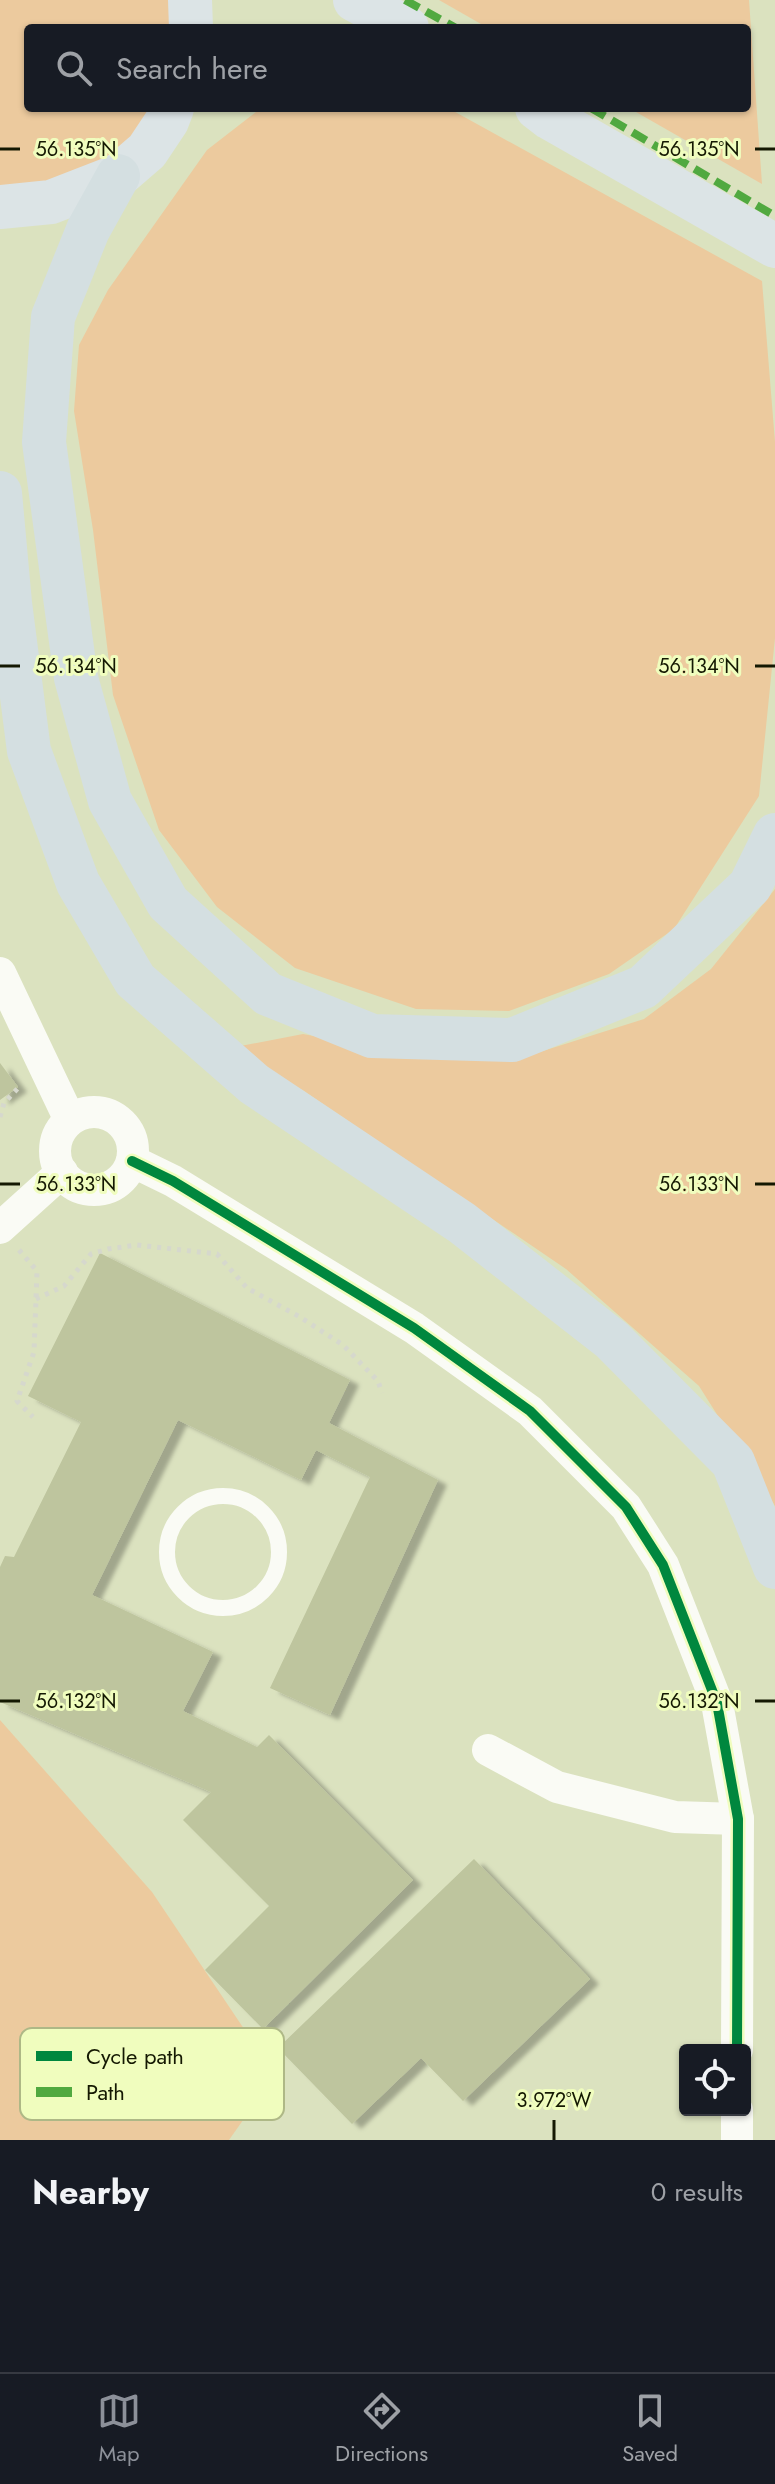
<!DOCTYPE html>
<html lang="en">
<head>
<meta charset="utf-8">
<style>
  body { margin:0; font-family:Jost,sans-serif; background:#20242c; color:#f1f3f6 }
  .controls { position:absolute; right:24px; bottom:24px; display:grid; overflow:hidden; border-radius:8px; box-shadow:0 2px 6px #0004 }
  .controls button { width:72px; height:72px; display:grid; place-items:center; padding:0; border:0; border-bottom:2px solid #363941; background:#171b24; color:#f1f3f6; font:40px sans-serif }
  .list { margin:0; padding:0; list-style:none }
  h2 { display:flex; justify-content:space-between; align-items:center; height:104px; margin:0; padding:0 32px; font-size:34px }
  h2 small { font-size:26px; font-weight:400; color:#9ea1a6 }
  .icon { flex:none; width:44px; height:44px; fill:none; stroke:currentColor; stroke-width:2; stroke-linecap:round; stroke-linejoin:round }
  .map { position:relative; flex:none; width:775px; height:2140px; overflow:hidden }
  .search { position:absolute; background:#171b24; box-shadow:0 2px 6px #0004; left:24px; right:24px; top:24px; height:88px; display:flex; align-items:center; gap:20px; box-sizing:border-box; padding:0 28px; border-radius:8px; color:#9ea1a6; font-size:30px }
  .sheet { height:232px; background:#171b24 }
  nav { display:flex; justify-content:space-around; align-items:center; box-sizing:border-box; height:112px; border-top:2px solid #363941; background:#171b24; font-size:22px; color:#9ea1a6 }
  nav a { display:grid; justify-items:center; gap:4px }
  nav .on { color:#8c9099 }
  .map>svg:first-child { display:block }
  .green { fill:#ecca9e }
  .building { fill:#bec59e; filter:url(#shadow) }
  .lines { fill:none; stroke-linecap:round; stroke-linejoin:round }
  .path { stroke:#d6d8cd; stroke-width:5; stroke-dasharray:4 6; stroke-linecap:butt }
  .service { stroke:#fafbf5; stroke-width:16 }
  .minor { stroke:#fafbf5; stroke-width:32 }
  .trunk { stroke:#dce4e6; stroke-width:44 }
  .motorway { stroke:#d4dfe1; stroke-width:44 }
  .quiet { stroke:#51a940; stroke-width:8; stroke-dasharray:16 8; stroke-linecap:butt }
  .cycleway-casing { stroke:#f0fdbe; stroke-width:15 }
  .cycleway { stroke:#00873e; stroke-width:10 }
  .ticks { fill:none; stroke:#141802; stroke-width:3 }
  .key { fill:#f0fdbe; stroke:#aeb886; stroke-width:2 }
  .key-label { font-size:22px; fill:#141802 }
  .ticks-label { font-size:20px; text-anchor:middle; fill:#141802; stroke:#f0fdbe; stroke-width:6; stroke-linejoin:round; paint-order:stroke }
</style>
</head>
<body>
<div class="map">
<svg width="775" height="2140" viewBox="0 0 775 2140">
  <defs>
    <filter id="shadow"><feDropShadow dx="9" dy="5" stdDeviation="2" flood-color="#0004"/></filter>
  </defs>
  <rect width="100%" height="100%" fill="#dbe2bf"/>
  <g class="green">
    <polygon points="0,0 177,0 178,28 28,28 28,108 156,108 144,133 103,167 0,192"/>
    <polygon points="439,0 749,0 762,184 629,108 747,108 747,28 488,28"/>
    <polygon points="261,108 448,108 762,281 775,442 775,638 759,796 674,929 609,974 509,1011 416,1009 295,968 217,907 159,830 113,695 93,530 74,411 79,345 108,290 207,150"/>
    <polygon points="775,889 775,1506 699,1386 566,1269 304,1091 230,1048 303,1034 413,1054 527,1056 644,1019 711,969"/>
    <polygon points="0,1720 152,1892 275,2075 229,2140 0,2140"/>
  </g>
  <g class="building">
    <polygon points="0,1063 18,1087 0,1100"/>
    <polygon points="100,1253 350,1380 329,1423 438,1480 330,1715 270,1688 370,1477 316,1450 301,1480 178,1420 92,1595 213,1652 183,1711 257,1747 269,1735 413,1880 263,2029 205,1970 269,1906 183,1820 211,1792 0,1702 0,1567 5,1556 14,1557 81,1422 28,1396"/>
    <polygon points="474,1859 590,1979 463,2101 421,2058 352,2124 278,2048"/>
  </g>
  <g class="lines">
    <g class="path">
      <polyline points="0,1117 4,1103 20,1086"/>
      <polyline points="19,1250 37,1271 34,1352 17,1401 33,1417"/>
      <polyline points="36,1299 64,1286 91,1254 108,1249 137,1245 217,1254 247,1288 300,1317 343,1345 378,1381 382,1393"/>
    </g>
    <circle class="service" cx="223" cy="1552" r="56"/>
    <g class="minor">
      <polyline points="0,973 70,1120"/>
      <circle cx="94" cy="1151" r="39"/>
      <polyline points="132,1161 173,1181 414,1328 530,1411 626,1507 663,1565 717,1703 738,1819 737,2050"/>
      <polyline points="0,1228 62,1172"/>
      <polyline points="488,1750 557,1787 675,1817 738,1819"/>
      <polyline points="737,2140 737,2110"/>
    </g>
    <g class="trunk">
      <polyline points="190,0 191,28"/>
      <polyline points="355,0 407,28"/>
      <polyline points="537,108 550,118 775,246"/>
      <polyline points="0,207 51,202 118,176 147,151 167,121 172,108"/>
    </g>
    <g class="motorway">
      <polyline points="118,176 88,230 53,317 44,442 76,678 110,801 168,903 268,994 372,1036 512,1040 643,987 750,886 775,835"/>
      <polyline points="0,493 10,603 29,751 78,883 135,980 254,1084 462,1223 612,1340 733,1462 775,1567"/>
    </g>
    <g class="quiet">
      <polyline points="405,0 456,28"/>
      <polyline points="591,108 775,216"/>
    </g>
    <g class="cycleway-casing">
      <polyline id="cycleway" points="132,1161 173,1181 414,1328 530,1411 626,1507 663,1565 717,1703 738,1819 737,2050"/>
    </g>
    <use href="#cycleway" class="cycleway"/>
  </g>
  <path class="ticks" d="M0,149H20M755,149H775M0,666H20M755,666H775M0,1184H20M755,1184H775M0,1701H20M755,1701H775M554,2120V2140"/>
  <rect x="20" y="2028" width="264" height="92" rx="12" class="key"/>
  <rect x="36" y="2051" width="36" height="10" fill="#00873e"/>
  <rect x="36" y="2087" width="36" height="10" fill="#51a940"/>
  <g class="key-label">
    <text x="86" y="2064">Cycle path</text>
    <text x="86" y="2100">Path</text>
  </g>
  <g class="ticks-label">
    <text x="76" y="156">56.135°N</text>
    <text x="699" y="156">56.135°N</text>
    <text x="76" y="673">56.134°N</text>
    <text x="699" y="673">56.134°N</text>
    <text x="76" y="1191">56.133°N</text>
    <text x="699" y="1191">56.133°N</text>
    <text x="76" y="1708">56.132°N</text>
    <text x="699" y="1708">56.132°N</text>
    <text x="554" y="2107">3.972°W</text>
  </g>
</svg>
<div class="controls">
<button><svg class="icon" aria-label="locate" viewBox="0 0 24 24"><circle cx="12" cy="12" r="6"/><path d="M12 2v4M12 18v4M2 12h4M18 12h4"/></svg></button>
</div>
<div class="search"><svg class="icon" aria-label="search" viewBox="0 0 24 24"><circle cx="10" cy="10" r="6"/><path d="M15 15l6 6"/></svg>Search here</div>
</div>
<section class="sheet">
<h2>Nearby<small>0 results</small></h2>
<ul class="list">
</ul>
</section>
<nav>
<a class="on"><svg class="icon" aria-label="map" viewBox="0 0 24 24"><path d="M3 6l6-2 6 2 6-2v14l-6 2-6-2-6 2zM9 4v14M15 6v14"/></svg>Map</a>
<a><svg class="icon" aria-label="directions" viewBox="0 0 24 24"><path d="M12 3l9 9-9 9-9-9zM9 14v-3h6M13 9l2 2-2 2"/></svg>Directions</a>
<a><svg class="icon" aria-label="saved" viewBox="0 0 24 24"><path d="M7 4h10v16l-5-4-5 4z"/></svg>Saved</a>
</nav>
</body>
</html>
